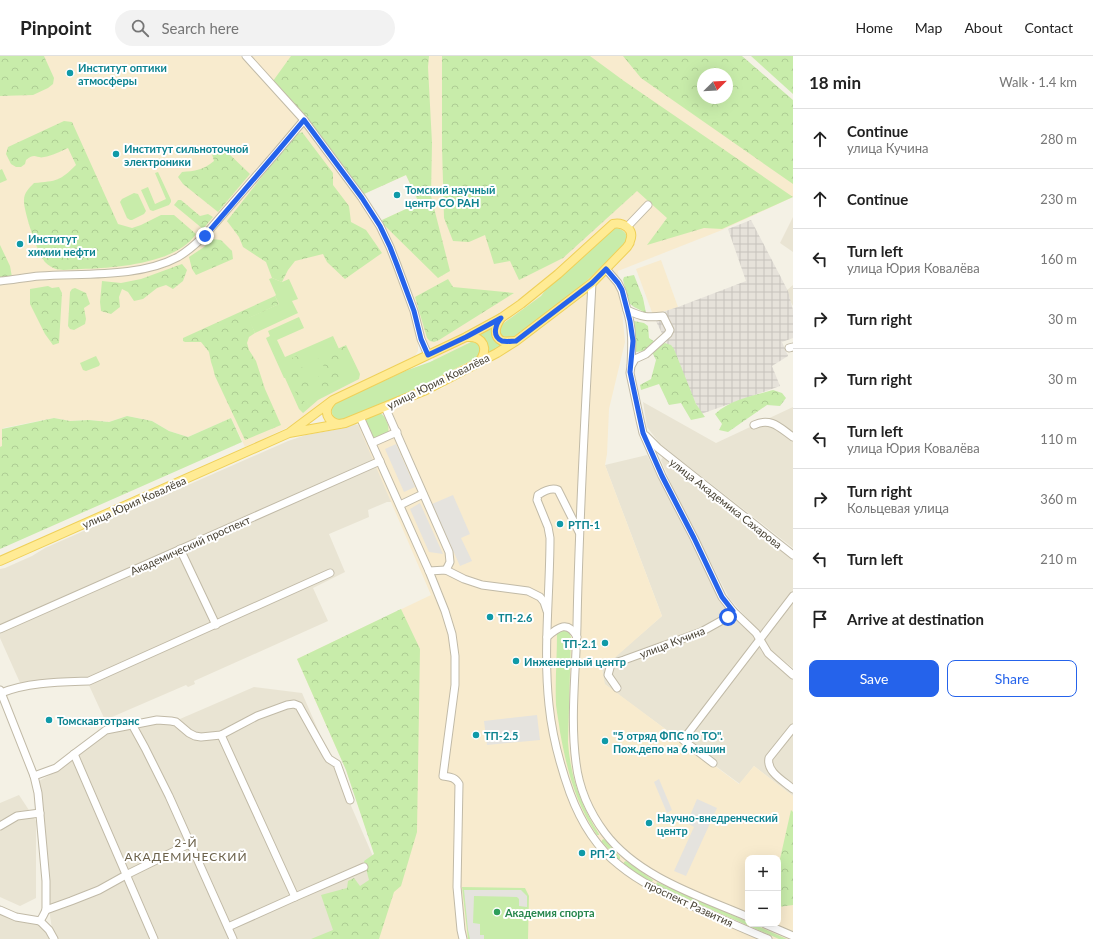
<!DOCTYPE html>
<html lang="en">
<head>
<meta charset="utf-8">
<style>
  body { margin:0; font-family:Lato,sans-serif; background:#f2f2f2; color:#222 }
  .controls { position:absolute; right:12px; bottom:12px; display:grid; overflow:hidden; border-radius:8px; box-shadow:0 4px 16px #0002 }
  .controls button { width:36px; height:36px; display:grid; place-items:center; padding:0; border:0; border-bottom:1px solid #e0e0e0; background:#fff; color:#222; font:20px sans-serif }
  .compass { position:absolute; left:697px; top:12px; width:36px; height:36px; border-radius:50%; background:#fff; box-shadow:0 4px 16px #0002; rotate:66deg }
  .stop { position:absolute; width:12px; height:12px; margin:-9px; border:3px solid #2563eb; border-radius:50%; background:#fff }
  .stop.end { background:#2563eb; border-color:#fff; box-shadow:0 1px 4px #0008 }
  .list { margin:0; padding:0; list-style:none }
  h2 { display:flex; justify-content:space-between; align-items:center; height:52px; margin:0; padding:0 16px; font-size:17px }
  h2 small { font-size:13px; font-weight:400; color:#767676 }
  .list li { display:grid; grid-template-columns:26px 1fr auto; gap:12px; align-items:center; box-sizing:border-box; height:60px; padding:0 16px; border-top:1px solid #e0e0e0 }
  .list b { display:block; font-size:15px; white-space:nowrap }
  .list p { margin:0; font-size:13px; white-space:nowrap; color:#767676 }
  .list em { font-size:13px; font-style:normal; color:#767676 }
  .actions { display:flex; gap:8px; padding:12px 16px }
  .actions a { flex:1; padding:9px 0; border:1px solid #2563eb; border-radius:8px; text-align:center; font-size:14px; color:#2563eb }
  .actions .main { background:#2563eb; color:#fff }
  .icon { flex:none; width:22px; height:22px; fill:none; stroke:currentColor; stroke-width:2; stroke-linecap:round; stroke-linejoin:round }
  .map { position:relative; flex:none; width:793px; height:883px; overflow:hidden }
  header { display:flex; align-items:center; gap:24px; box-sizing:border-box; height:56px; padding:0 20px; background:#fff; border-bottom:1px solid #e0e0e0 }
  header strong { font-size:19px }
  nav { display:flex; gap:22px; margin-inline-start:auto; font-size:14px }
  .search { width:280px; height:36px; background:#f2f2f2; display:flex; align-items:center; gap:10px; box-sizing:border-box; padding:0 14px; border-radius:22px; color:#767676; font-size:15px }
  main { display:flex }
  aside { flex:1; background:#fff }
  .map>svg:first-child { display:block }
  .residential { fill:#e9e4d3 }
  .commercial { fill:#f8ebce; fill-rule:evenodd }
  .industrial { fill:url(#industrial-grid) }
  .green { fill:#c8ecaa }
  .forest { fill:url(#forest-crowns); fill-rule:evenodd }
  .parking { fill:#e5e3de }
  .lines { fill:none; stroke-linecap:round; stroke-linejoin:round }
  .minor-casing { stroke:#c1baa7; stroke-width:9 }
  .major-casing { stroke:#efd059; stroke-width:10 }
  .minor { stroke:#fff; stroke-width:7 }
  .major { stroke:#ffeb94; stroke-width:8 }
  .route { stroke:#2563eb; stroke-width:5 }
  .culture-dot { fill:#0f9aa8; stroke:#fff; stroke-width:1.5 }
  .leisure-dot { fill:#2e9e5b; stroke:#fff; stroke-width:1.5 }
  .labels { text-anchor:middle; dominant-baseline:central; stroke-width:4; stroke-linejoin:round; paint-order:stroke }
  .culture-label { font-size:11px; font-weight:bold; fill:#0d838f; stroke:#fff; text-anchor:start }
  .street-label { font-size:11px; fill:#484234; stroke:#fff }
  .leisure-label { font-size:11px; font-weight:bold; fill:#27864d; stroke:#fff; text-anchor:start }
  .neighbourhood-label { font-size:12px; letter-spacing:1px; fill:#6b614a; stroke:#fff }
</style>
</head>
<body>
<header>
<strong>Pinpoint</strong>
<div class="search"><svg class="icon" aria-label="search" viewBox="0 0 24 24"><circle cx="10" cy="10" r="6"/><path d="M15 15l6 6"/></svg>Search here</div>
<nav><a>Home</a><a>Map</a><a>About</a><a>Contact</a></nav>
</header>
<main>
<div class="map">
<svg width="793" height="883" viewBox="0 0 793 883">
  <defs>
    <pattern id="industrial-grid" width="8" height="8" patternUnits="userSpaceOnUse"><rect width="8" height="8" fill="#e6e2da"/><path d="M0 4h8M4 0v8" fill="none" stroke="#c7c3bc"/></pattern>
    <pattern id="forest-crowns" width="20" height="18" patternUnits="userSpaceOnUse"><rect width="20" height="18" fill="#c8ecaa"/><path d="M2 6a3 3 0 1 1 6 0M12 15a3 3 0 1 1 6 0" fill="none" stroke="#adcc93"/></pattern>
  </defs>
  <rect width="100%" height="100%" fill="#f4f1e5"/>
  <g class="residential">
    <polygon points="793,161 793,196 780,187"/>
    <polygon points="793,229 793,250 785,236"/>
    <polygon points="643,346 716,387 793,351 793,492 660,388 647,371"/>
    <polygon points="354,368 359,369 395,446 387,446 368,454 369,461 329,478 345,516 313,532 328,565 194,625 195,628 188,631 186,629 105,664 86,623 21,629 0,582 0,513 5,512 32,500 45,492 288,385 306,379 339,373"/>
    <polygon points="647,399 720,544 753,580 762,596 793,621 793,740 754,710 740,728 604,628 602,612 662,560 605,409"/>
    <polygon points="663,401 793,501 793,612 768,592 759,576 729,542 675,437 661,404"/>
    <polygon points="254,631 302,637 385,828 348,883 58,883 52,873 49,853 41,738 39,725 57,715 107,676 160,665 173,666"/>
    <polygon points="19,739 36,765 36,842 20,850 0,841 0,747"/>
    <polygon points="0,856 38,868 47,875 52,883 0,883"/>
  </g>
  <g class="commercial">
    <polygon points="0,0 241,0 268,30 286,47 302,66 359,144 377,171 396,214 411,256 418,284 418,295 415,300 372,320 355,329 331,341 293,369 245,391 231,362 188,381 169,375 152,365 127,360 109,366 89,364 70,365 54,362 3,372 2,391 0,391"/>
    <path d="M249,0H672L703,42H727L793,88V141L722,174L618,215L625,286L609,353L607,398L605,409L662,560L602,613L605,628L739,728L754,710L793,740V883H348L385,828L346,714L297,603L431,539L358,369L445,331L424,282L417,254L403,212L382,164L419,147L406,119L364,138L306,61ZM748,802H778V868H748Z"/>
    <polygon points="661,204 678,251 653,259 636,213"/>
  </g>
  <polygon class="industrial" points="751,164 788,235 793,254 793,282 782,286 788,300 772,310 780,330 701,358 653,259 678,251 746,225 728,173"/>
  <g class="green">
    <polygon points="2,113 7,124 0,127 0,114"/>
    <polygon points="158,116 171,144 171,146 169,149 153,155 150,154 141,134 148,131 155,148 166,143 155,117"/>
    <polygon points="134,137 138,138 146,155 144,158 132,164 130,164 127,162 120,146 122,143"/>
    <path d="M616,172C624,173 629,179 626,187L577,234L562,247L550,254L512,282C503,284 497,278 501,269L541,240L550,228L613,173Z"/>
    <polygon points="272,222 282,226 289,223 298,243 292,245 298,257 255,277 248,262 279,248 275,240 276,239 269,223"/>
    <polygon points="299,261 304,272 277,284 285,301 333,280 339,293 346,289 360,318 359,323 318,344 303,357 299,353 285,322 284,322 266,282 270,280 268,275"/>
    <path d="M491,273C492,281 495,287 503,290L488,298C489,289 486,286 479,280V279L490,273Z"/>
    <path d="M471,286C476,286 479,288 481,293L478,301L476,302C446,317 417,333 387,346C371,353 355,361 338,365L333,361L331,353L334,348L405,315L430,306Z"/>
    <polygon points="96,300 100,308 99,310 86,315 83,314 80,307"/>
    <path d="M380,357C386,360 390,371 388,377L374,383L371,382L365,364L366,363Z"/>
    <path d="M564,574L569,576L571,581L568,686C570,719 581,750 599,778V779H597C575,746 567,714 560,676C559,667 557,658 556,649C555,625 557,601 557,578L561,575Z"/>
    <polygon points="604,783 620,801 620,803 618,803 602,786 602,784"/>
    <polygon points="626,805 653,824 652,826 639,819 624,808 624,806"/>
    <polygon points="657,826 748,866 748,868 753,868 787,883 779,883 710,853 656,829"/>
    <polygon points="462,831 525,832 529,840 528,883 468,883"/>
  </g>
  <g class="forest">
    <polygon points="0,0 44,0 54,22 53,28 48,32 33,39 0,40"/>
    <polygon points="291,0 429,0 428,11 432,87 431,140 450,215 438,222 383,168 382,164 419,147 406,119 364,138 306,61 273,25"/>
    <polygon points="442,0 590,0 624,25 793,141 722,173 704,172 647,189 667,162 637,135 563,202 519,224 510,205 494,208 485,179 469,186 453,185 444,162 442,91"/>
    <path d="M623,0H742L793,44V128L641,22ZM703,18H727V42H703Z"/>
    <polygon points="751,0 793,0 793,38"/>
    <path d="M64,65L72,66L118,168L132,172L141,169L161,159H174L196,178C176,208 114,212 81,213C74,213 62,215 56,213C53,212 48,209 46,207C39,202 23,154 24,144C24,137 29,132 34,127C57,125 60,125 76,109L68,92C61,95 52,100 44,101C36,103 36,96 26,104L25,108L21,111H16L11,108L6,98L8,91Z"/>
    <polygon points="302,76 333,117 333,129 349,150 351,166 366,174 382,197 345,223 327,206 323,198 295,205 288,214 282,226 272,222 266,206 243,191 239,181 227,165 294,80"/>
    <path d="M217,91L227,96L250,118L218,156L183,128L178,121L182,116C195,115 203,114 214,105L212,98Z"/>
    <polygon points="178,144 181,144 200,160 208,158 213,161 203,173 174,149"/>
    <polygon points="212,183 221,184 232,195 233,203 196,219 192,213 189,201 204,191"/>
    <polygon points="0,189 10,210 12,221 0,222"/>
    <polygon points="182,208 187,214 183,225 173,233 166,229 157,232 143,243 134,245 128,236 122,233 119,241 120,251 111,258 101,255 100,246 102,225 121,227 141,223"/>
    <polygon points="634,219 643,242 646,257 634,251 629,247 623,224 624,221"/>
    <polygon points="448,223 453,231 514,237 439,284 434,286 430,285 427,282 415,241"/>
    <polygon points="48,230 52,232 59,231 62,237 59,287 53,289 45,278 30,248 30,233"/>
    <polygon points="75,232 86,237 90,248 84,252 86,263 85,268 74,274 70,273 68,270 70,236 72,233"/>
    <polygon points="275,240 279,248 249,262 255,277 249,281 247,287 249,294 256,305 265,333 281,369 245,384 215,320 213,312 211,306 209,296 201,286 185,286 183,285 183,282"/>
    <polygon points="634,265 644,267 648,270 649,282 655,286 644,295 636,296"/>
    <polygon points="665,287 671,289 674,293 696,348 705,361 691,364 681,347 669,349 659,328 641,334 640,329 651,323 656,304 652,296"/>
    <polygon points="344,290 347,293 346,301 339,314 346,321 344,325 339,324 334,329 331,334 325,335 317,322 319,320 325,319 326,316 324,310 321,308 317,311 313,309 311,305 327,300 331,296"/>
    <path d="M296,300L300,302L304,319L301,323L302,326L305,325L307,321L310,322L312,328C307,333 304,333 302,340L305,347L302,350L288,320C291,314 292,309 292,302Z"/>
    <path d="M773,334L782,337L786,342L780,350L767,349L728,376L719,374L722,368L715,358C731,343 753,340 773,334Z"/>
    <polygon points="127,360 152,365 169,375 188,381 231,362 242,386 0,493 0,391 2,390 2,373 54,362 70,365 89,364 109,366"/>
    <polygon points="401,553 420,593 417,776 401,830 394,836 379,883 311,883 333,874 321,839 347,832 348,825 354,822 360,830 369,824 364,805 374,798 346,714 297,603"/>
    <polygon points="791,754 793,756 793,849 778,851 778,812"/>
  </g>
  <g class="parking">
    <polygon points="396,388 415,431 404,436 385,393"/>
    <polygon points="453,439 470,478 461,482 472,505 460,510 432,448"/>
    <polygon points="420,447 443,498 429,496 410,453"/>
    <polygon points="537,659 540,684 487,689 484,665"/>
    <polygon points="659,723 672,754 667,757 654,726"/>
    <polygon points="697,743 717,752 686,820 674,815 694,771 687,767"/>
    <polygon points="464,834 521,834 527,840 527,851 519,850 519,843 517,841 474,840 473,867 480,868 480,879 484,879 484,883 470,883 468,874"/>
  </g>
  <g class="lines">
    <g class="minor-casing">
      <g id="minor">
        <polyline points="246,0 304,64 362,142 380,170 390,191 397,209 414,255 421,283 428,299"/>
        <polyline points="627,171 648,149"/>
        <path d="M606,213L618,227L622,235L627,254C642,261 647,262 663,260L670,274L668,278L646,298L635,303L631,310L630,317L640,364L643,377L651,395L662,420L694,482L722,541L733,555L756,577L768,597L793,619"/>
        <path d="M0,225C13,224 26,221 40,220C83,217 139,222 178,201C188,195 197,187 205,179L277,96L304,64"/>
        <path d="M592,227C586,341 579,455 577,569C576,615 570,662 576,707C579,732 590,757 605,777C638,821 699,840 748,861"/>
        <path d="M627,254C633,273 632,290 631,309"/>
        <polyline points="789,292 793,291"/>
        <polyline points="385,351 449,496 450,506 446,514"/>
        <path d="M360,361L429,515L445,555L452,578L455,600V629L443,720C450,721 455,721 459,728L457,831L461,874L463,883"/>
        <path d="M754,369C771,361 780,372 793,381"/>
        <polyline points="646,380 658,392 793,499"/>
        <polyline points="372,387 397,376"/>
        <polyline points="400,449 423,438"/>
        <path d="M579,476L558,434C551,431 544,435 538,439L537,444L548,471L550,482C550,538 543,594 549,649C552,679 560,709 570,737C580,764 596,791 619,809C641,827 665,838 690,849C716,861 742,872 768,883"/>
        <polyline points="180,493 216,569"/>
        <polyline points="429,515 446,514 464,523 482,529 528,535 540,541 544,546 547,555"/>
        <polyline points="0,573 380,405"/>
        <path d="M547,581C558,571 568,564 577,581"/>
        <polyline points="617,632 608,619 611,608 624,604 701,576 728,561 733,555"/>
        <polyline points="0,634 34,720 38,737 46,825 46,854 43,860 40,865"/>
        <path d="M1,637C28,626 60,626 89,625L330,517"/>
        <polyline points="133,668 134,672 145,692 169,740 233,883"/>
        <path d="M793,672L769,702C766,716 784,725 793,733"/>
        <polyline points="221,679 295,841"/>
        <polyline points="74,698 154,883"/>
        <polyline points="713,707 683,684 793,540"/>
        <polyline points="34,720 56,712 74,698 106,674 157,664 171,665 176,666 189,677 195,680 201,681 221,679 257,660 287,649 294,648 299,650 327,700 329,703 337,708 350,744"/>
        <polyline points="0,770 17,760 40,757"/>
        <polyline points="0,854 16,861 40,865"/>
        <polyline points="46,854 71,845 99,834 126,819 191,787"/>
        <polyline points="40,865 49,874 54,883"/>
        <polyline points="765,868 793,880"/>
        <polyline points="228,871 295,841 364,811"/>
      </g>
    </g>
    <g class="major-casing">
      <g id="major">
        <path d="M501,262C496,269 492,280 502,285C506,286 511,285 515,285"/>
        <path d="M467,281C484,280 489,293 479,306"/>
        <path d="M331,346C323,355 327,366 339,368"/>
        <path d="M0,505L289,377L333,344L466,281L501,262L521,248L558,218L613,168C623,166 635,173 630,185C630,188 628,189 627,191L592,227L516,285L497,297L426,334L345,367L289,377"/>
      </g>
    </g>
    <use href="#minor" class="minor"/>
    <use href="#major" class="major"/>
  </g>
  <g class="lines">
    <path class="route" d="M205,180L277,96L304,64L362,142L380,170L390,191L397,209L414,255L421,283L428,299L466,281L501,262C496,268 491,280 502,285C507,286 512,285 516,285L592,227L606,213L618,227L622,234L630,265L633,285L630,316L643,377L662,420L694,482L722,541L733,555L728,561"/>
  </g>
  <g class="culture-dot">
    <circle cx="70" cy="17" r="4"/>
    <circle cx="116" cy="98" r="4"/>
    <circle cx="397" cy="139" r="4"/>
    <circle cx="20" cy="188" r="4"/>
    <circle cx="560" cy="468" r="4"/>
    <circle cx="490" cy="561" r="4"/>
    <circle cx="605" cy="587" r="4"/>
    <circle cx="516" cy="605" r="4"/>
    <circle cx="49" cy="664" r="4"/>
    <circle cx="476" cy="679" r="4"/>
    <circle cx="605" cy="685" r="4"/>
    <circle cx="649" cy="767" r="4"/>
    <circle cx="582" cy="797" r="4"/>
  </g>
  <circle class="leisure-dot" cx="497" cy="856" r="4"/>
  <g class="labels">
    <g class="culture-label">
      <text x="78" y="11">Институт оптики<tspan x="78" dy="13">атмосферы</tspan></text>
      <text x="124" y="92">Институт сильноточной<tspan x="124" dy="13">электроники</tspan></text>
      <text x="405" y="133">Томский научный<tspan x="405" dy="13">центр СО РАН</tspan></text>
      <text x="28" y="182">Институт<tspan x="28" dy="13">химии нефти</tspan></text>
      <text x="568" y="468">РТП-1</text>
      <text x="498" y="561">ТП-2.6</text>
      <text x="597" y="587" text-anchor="end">ТП-2.1</text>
      <text x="524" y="605">Инженерный центр</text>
      <text x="57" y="664">Томскавтотранс</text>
      <text x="484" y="679">ТП-2.5</text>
      <text x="613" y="679">"5 отряд ФПС по ТО".<tspan x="613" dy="13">Пож.депо на 6 машин</tspan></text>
      <text x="657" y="761">Научно-внедренческий<tspan x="657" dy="13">центр</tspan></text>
      <text x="590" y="797">РП-2</text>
    </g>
    <g class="street-label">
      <text transform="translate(438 325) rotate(-26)">улица Юрия Ковалёва</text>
      <text transform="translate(134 446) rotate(-24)">улица Юрия Ковалёва</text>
      <text transform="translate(726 447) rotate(38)">улица Академика Сахарова</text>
      <text transform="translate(190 489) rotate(-24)">Академический проспект</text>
      <text transform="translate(672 586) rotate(-21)">улица Кучина</text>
      <text transform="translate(689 847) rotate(25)">проспект Развития</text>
    </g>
    <g class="leisure-label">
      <text x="505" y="856">Академия спорта</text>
    </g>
    <g class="neighbourhood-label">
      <text x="186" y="786">2-Й<tspan x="186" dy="14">АКАДЕМИЧЕСКИЙ</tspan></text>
    </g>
  </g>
</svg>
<div class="controls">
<button>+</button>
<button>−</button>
</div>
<svg class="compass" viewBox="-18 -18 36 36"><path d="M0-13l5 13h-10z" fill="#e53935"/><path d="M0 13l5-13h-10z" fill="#767676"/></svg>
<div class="stop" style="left:728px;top:561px"></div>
<div class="stop end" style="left:205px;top:180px"></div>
</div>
<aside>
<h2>18 min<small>Walk · 1.4 km</small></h2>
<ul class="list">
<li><svg class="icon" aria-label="ahead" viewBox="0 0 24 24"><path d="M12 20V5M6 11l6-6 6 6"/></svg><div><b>Continue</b><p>улица Кучина</p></div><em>280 m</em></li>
<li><svg class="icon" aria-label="ahead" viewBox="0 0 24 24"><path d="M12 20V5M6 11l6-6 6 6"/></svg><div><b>Continue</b></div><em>230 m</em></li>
<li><svg class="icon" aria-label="left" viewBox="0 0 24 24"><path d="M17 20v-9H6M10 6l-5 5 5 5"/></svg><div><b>Turn left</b><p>улица Юрия Ковалёва</p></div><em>160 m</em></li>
<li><svg class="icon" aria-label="right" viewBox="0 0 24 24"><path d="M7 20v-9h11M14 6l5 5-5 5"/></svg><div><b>Turn right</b></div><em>30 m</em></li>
<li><svg class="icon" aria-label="right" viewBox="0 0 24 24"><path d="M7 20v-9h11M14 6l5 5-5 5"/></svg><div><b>Turn right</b></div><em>30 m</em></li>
<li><svg class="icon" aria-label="left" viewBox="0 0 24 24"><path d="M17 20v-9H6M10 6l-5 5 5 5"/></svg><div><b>Turn left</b><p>улица Юрия Ковалёва</p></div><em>110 m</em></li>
<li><svg class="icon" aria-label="right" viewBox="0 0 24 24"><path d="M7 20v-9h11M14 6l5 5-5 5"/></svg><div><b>Turn right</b><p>Кольцевая улица</p></div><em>360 m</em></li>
<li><svg class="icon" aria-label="left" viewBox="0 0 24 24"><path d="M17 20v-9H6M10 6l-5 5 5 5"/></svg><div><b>Turn left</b></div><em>210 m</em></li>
<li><svg class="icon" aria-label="arrive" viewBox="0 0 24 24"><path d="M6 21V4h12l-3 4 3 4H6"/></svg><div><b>Arrive at destination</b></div></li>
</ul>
<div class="actions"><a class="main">Save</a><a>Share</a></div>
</aside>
</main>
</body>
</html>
